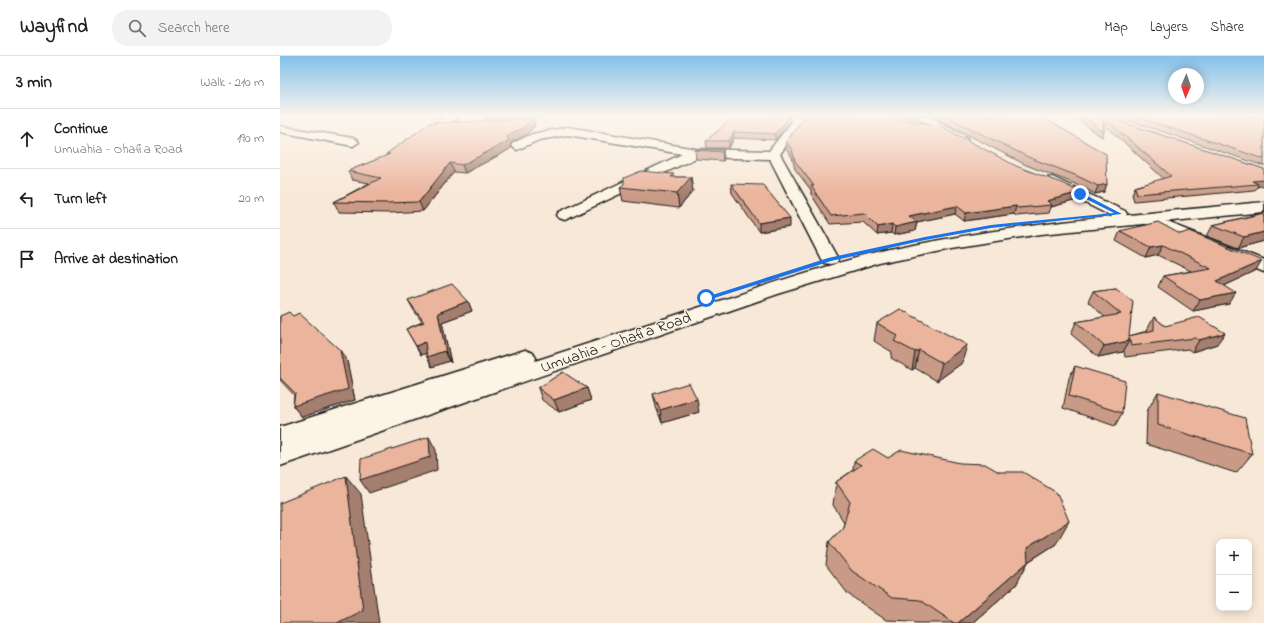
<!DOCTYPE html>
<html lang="en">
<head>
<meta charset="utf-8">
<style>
  body { margin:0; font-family:"Indie Flower",sans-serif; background:#f2f2f2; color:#202124 }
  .controls { position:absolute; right:12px; bottom:12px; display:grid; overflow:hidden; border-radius:8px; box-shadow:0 2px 10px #0003 }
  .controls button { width:36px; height:36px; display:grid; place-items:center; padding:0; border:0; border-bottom:1px solid #e0e0e0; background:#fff; color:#202124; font:20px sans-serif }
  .compass { position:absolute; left:888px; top:12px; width:36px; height:36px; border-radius:50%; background:#fff; box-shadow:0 2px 10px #0003; rotate:182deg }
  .stop { position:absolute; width:12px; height:12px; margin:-9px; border:3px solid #1a73e8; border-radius:50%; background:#fff }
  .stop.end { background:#1a73e8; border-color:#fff; box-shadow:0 1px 4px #0008 }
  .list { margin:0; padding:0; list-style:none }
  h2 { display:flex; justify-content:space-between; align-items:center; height:52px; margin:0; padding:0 16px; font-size:17px }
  h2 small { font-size:13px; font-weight:400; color:#757577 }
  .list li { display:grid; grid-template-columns:26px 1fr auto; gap:12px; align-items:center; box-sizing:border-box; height:60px; padding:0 16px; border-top:1px solid #e0e0e0 }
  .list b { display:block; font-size:15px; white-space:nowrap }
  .list p { margin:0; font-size:13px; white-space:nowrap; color:#757577 }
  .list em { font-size:13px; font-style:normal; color:#757577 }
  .icon { flex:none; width:22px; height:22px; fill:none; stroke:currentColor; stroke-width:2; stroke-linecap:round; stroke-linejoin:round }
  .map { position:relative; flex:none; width:984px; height:567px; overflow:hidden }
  header { display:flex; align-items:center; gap:24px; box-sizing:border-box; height:56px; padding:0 20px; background:#fff; border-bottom:1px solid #e0e0e0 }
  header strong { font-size:19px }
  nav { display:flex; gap:22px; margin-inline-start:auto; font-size:14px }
  .search { width:280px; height:36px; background:#f2f2f2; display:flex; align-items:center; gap:10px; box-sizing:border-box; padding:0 14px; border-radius:16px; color:#757577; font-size:15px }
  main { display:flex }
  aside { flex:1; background:#fff }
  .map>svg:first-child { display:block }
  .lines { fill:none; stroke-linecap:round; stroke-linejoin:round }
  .minor-casing { stroke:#1c1c1c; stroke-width:3 }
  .major-casing { stroke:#1c1c1c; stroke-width:3 }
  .minor { fill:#fcf5e5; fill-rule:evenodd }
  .major { fill:#fcf5e5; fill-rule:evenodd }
  .wall { fill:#c99b87; stroke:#1c1c1c }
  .shaded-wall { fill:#a47e6e; stroke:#1c1c1c }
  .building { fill:#eab49d; stroke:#1c1c1c }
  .route { fill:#1a73e8 }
  .labels { text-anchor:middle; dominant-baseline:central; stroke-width:3; stroke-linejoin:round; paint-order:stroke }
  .street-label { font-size:16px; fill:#1c1c1c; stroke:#fcf5e5 }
</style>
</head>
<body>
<header>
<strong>Wayfind</strong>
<div class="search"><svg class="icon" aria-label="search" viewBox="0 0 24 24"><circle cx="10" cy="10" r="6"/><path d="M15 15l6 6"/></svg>Search here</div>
<nav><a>Map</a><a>Layers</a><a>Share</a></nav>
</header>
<main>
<aside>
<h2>3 min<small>Walk · 210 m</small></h2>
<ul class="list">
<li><svg class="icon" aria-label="ahead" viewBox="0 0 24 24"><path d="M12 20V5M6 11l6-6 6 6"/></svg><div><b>Continue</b><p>Umuahia - Ohafia Road</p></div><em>190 m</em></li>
<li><svg class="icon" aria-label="left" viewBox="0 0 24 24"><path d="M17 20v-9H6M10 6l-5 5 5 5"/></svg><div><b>Turn left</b></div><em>20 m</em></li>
<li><svg class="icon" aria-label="arrive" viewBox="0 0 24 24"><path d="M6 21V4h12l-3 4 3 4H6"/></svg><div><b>Arrive at destination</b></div></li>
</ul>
</aside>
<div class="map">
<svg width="984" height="567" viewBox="0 0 984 567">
  <rect width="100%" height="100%" fill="#f8e8d7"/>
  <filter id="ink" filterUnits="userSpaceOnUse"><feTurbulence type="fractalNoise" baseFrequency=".025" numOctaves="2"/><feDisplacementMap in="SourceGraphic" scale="8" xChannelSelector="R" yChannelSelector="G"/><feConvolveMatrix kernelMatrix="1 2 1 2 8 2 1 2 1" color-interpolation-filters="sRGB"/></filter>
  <g filter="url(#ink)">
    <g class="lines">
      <g class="minor-casing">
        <g id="minor">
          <polygon points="165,60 178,60 171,66 178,66 184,69 178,72 152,72 150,70"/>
          <polygon points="511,60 522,60 523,67 500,98 559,203 556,207 550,208 544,207 541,203 490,103 418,101 285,164 279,162 277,159 279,156 402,98 288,79 259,84 237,94 231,90 233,87 252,78 288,71 416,93 489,95 511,67"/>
          <polygon points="635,60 649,60 688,82 682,86 678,85"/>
          <polygon points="0,70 73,82 79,86 73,90 0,76"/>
          <polygon points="772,121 845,155 847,158 845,161 833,161 767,128 765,125 767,122"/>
          <polygon points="867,158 984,204 984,217 861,166 859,163 861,160"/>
        </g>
      </g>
      <g class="major-casing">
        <path id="major" d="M984,146V156L761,178L672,192L600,207L498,238L0,410V371L245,294L253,297L256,302L255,305C319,284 384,263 448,242C508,222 568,202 629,190C746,166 865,158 984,146Z"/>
      </g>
      <use href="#minor" class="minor"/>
      <use href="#major" class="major"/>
    </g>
    <g class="wall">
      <polygon points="203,60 266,60 265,61 204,63"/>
      <polygon points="455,60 510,66 495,84 454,82 449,92 427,92 426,85"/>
      <polygon points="522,60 593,60 797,144 771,151 769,157 736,160 734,158 684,165 675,158 637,166 635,175 614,179 611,177 597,179 583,166 550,168 531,138 531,134 515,113 512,101 506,93 506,86 523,63"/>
      <polygon points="613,60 638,60 637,64"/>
      <polygon points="652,60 760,60 827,128 824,136 815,138 793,127 746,109"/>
      <polygon points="793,60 824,60 984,113 984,129 977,131 974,134 854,145 852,138 855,131 884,123 824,68 824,76 822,81"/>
      <polygon points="836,60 984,60 984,110"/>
      <polygon points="255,70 246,79 232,86 230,89 231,92 225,96 185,117 174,116 143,155 110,157 59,156 54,146 89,127 72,124 68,115 107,100 106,98"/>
      <polygon points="415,94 443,94 444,103 443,105 416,103"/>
      <polygon points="394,121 411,121 413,135 399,152 343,145 340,131"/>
      <polygon points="451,128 510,171 479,176 452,137"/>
      <polygon points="984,154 984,185 958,192 927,180 933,169 982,157"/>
      <polygon points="840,175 976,215 944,230 949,248 913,255 878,231 883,220 911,215 878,199 866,202 836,185"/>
      <polygon points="836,232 849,280 867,275 868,272 874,261 885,270 937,288 912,296 908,293 845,301 844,295 843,296 818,301 791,278 796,266 825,261 808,246 813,235"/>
      <polygon points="128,244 188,245 192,255 162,266 171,307 169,305 152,311 147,301 146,297 141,299 126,273 142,266 133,253"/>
      <polygon points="0,260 67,305 75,344 22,361 13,350 14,339 0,324"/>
      <polygon points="597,267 682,307 657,325 635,312 632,314 611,302 612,296 594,285"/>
      <polygon points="795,310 842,357 835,370 783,352 789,322"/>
      <polygon points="258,332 307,332 311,344 279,356 262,344"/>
      <polygon points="878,336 972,398 956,417 866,388 867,355"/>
      <polygon points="373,338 419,356 382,367 376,351"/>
      <polygon points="608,402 776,488 748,506 736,529 692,567 635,567 633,565 606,564 568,538 546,509 549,486 563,471 564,466 553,449 556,426 573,414 574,405"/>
    </g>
    <g class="shaded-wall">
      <polygon points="510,60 510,66 495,84 495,78"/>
      <polygon points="253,63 255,70 246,79 232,86 230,89 231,92 225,96 185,117 182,109 227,81 230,78"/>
      <polygon points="454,76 454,82 449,92 449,85"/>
      <polygon points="443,94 444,103 443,105 442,96"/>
      <polygon points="170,107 174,116 143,155 139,146"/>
      <polygon points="411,121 413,135 399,152 397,137"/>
      <polygon points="984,124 984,129 977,131 978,128 972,125"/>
      <polygon points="827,128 824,136 815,138 818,130"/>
      <polygon points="800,136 797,144 771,151 772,149 767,145"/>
      <polygon points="677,150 675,158 627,168 629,160"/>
      <polygon points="736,150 734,158 684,165 686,157"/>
      <polygon points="510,162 510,171 479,176 479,167"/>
      <polygon points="637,166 635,175 614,179 615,171"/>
      <polygon points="612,168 611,177 597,179 598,171"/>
      <polygon points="984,176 984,185 958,192 964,181"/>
      <polygon points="883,189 878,199 866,202 871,191"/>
      <polygon points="982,205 976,215 931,236 937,225"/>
      <polygon points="956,237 949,248 913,255 920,244"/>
      <polygon points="188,245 192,255 162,266 171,307 166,297 158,257"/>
      <polygon points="945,277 937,288 912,296 919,284"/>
      <polygon points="849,285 843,296 818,301 824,290"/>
      <polygon points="145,286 150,296 141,299 136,290"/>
      <polygon points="687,289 682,307 657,325 662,307"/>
      <polygon points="60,294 67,305 75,344 22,361 13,350"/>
      <polygon points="639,294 635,312 632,314 635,296"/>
      <polygon points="164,295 169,305 152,311 147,301"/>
      <polygon points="307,332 311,344 279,356 274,344"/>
      <polygon points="417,343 419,356 382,367 380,354"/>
      <polygon points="149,381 156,394 157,414 89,437 80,424"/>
      <polygon points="66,420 81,438 99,567 57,567"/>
      <polygon points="789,465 776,488 735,514 747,492"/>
      <polygon points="748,506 736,529 692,567 678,567"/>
    </g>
    <g class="building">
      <polygon points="455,60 510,60 495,78 454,76 449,85 426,85"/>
      <polygon points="524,60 593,60 659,69 736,110 784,128 800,136 767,145 772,149 738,152 736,150 686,157 677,150 629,160 637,166 615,171 612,168 598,171 584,157 551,160 531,130 534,130 515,105 512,94 506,86 524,61"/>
      <polygon points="666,60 760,60 826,98 827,128 818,130 795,119 748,101"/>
      <polygon points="802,60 824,60 984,113 984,124 972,125 978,128 857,138 855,131 891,120 823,61 824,76"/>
      <polygon points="854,60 984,60 984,103"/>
      <polygon points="253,63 244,71 230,78 227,81 229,84 223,88 182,109 170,107 139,146 106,147 54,146 101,122 68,115 110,98 106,98 150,67"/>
      <polygon points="415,94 443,94 442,96"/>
      <polygon points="361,115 394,118 391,121 411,121 397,137 340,131 344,128 344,122"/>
      <polygon points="451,128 483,129 510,162 479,167"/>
      <polygon points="984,157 984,176 964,181 933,169"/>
      <polygon points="878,166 900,178 910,175 982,205 937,225 956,237 920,244 883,220 931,212 883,189 871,191 840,175"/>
      <polygon points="172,228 188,245 158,257 166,297 164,295 147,301 145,286 136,290 126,273 144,266 128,244"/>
      <polygon points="836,232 853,245 849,280 874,274 874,261 885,270 919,261 945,277 919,284 915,282 851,290 849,281 849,285 824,290 796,266 841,258 813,235"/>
      <polygon points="620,253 687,289 662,307 639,294 635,296 614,285 618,280 597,267"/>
      <polygon points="9,256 13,260 19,257 60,294 68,333 13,350 15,337 0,322 0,260"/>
      <polygon points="795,310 845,325 842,357 789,340"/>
      <polygon points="283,316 307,332 274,344 258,332"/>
      <polygon points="409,327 417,343 380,354 373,338"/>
      <polygon points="878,336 965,362 972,398 878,369"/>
      <polygon points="149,381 150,401 80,424 81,403"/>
      <polygon points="593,393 608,402 621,394 680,407 705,408 719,416 743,416 777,437 789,465 747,492 748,506 678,567 674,567 640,544 612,542 572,515 549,486 563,471 570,446 556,426 581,409 574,405"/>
      <polygon points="66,420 83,554 57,567 0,567 0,447"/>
    </g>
  </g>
  <linearGradient id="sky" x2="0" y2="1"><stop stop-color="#84c1eb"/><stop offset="0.43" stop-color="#fcf5ed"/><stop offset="1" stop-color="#fcf5ed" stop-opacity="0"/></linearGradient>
  <rect width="984" height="139" fill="url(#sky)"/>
  <polygon class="route" points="800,136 842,158 711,172 645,184 551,205 428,244 423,242 548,202 645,181 711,169 834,157 798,139"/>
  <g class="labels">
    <g class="street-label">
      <text transform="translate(336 287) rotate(-19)">Umuahia - Ohafia Road</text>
    </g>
  </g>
</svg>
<div class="controls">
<button>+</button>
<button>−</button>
</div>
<svg class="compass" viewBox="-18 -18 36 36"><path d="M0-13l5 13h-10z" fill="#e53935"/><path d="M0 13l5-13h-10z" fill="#757577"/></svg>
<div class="stop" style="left:426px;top:242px"></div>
<div class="stop end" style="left:800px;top:138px"></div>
</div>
</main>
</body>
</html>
